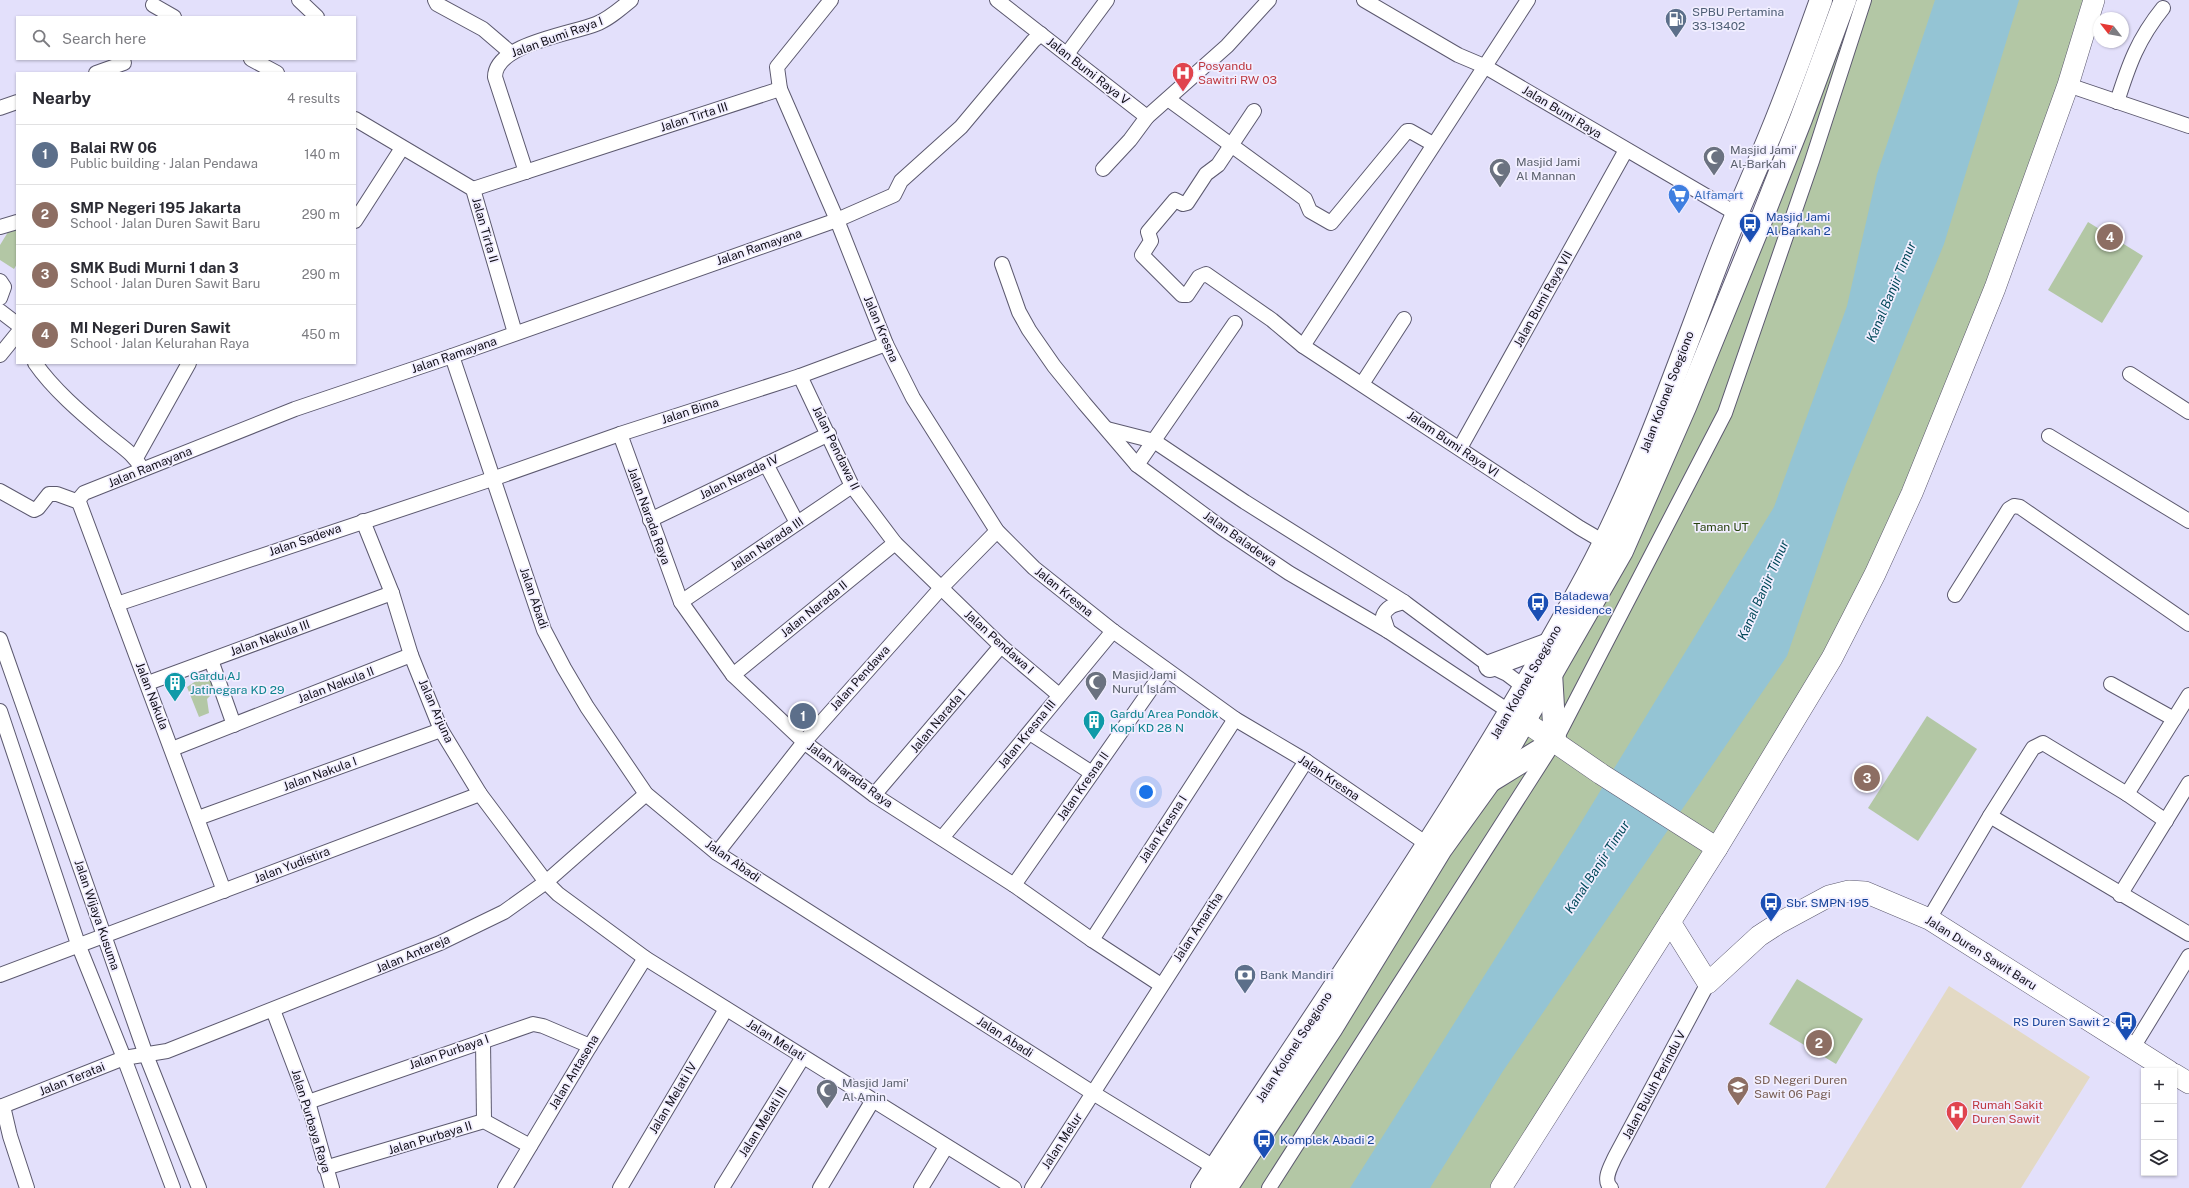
<!DOCTYPE html>
<html lang="en">
<head>
<meta charset="utf-8">
<style>
  body { margin:0; font-family:"Public Sans",sans-serif; background:#f2f2f3; color:#2b2b33 }
  .controls { position:absolute; right:12px; bottom:12px; display:grid; overflow:hidden; border-radius:0px; box-shadow:0 1px 3px #0004 }
  .controls button { width:36px; height:36px; display:grid; place-items:center; padding:0; border:0; border-bottom:1px solid #e1e1e2; background:#fff; color:#2b2b33; font:20px sans-serif }
  .compass { position:absolute; left:2093px; top:12px; width:36px; height:36px; border-radius:50%; background:#fff; box-shadow:0 1px 3px #0004; rotate:301deg }
  .you { position:absolute; left:1146px; top:792px; width:14px; height:14px; margin:-10px; border:3px solid #fff; border-radius:50%; background:#1a73e8; box-shadow:0 0 0 6px #1a73e833 }
  .badge { display:grid; place-items:center; width:26px; height:26px; border-radius:50%; background:#b45309; color:#fff; font-size:13px; font-weight:700 }
  .pin { position:absolute; translate:-50% -50%; border:2px solid #fff; box-shadow:0 1px 4px #0006 }
  .list { margin:0; padding:0; list-style:none }
  h2 { display:flex; justify-content:space-between; align-items:center; height:52px; margin:0; padding:0 16px; font-size:17px }
  h2 small { font-size:13px; font-weight:400; color:#7c7c81 }
  .list li { display:grid; grid-template-columns:26px 1fr auto; gap:12px; align-items:center; box-sizing:border-box; height:60px; padding:0 16px; border-top:1px solid #e1e1e2 }
  .list b { display:block; font-size:15px; white-space:nowrap }
  .list p { margin:0; font-size:13px; white-space:nowrap; color:#7c7c81 }
  .list em { font-size:13px; font-style:normal; color:#7c7c81 }
  .icon { flex:none; width:22px; height:22px; fill:none; stroke:currentColor; stroke-width:2; stroke-linecap:round; stroke-linejoin:round }
  .map { position:relative; flex:none; width:2189px; height:1188px; overflow:hidden }
  .search { position:absolute; background:#fff; box-shadow:0 1px 3px #0004; left:16px; top:16px; width:340px; height:44px; display:flex; align-items:center; gap:10px; box-sizing:border-box; padding:0 14px; border-radius:0px; color:#7c7c81; font-size:15px }
  .panel { position:absolute; background:#fff; box-shadow:0 1px 3px #0004; left:16px; top:72px; width:340px; height:292px; border-radius:0px }
  .map>svg:first-child { display:block }
  .medical { fill:#e3d9c4 }
  .green { fill:#b3c7a5 }
  .water { fill:#94c4d4 }
  .lines { fill:none; stroke-linecap:round; stroke-linejoin:round }
  .street-casing { stroke:#5c596f; stroke-width:16 }
  .secondary-casing { stroke:#5c596f; stroke-width:22 }
  .primary-casing { stroke:#5c596f; stroke-width:24 }
  .street { stroke:#fff; stroke-width:14 }
  .secondary { stroke:#fff; stroke-width:21 }
  .primary { stroke:#fff; stroke-width:22 }
  .labels { text-anchor:middle; dominant-baseline:central; stroke-width:3.5; stroke-linejoin:round; paint-order:stroke }
  .service-label { font-size:12px; fill:#4e5e75; stroke:#f1eeff; text-anchor:start }
  .street-label { font-size:12px; fill:#100e17; stroke:#f1eeff }
  .health-label { font-size:12px; fill:#be3a42; stroke:#f1eeff; text-anchor:start }
  .worship-label { font-size:12px; fill:#5b616d; stroke:#f1eeff; text-anchor:start }
  .shop-label { font-size:12px; fill:#366cbe; stroke:#f1eeff; text-anchor:start }
  .transit-label { font-size:12px; fill:#164399; stroke:#f1eeff; text-anchor:start }
  .park-label { font-size:12px; fill:#27420c; stroke:#f1eeff }
  .culture-label { font-size:12px; fill:#0d838f; stroke:#f1eeff; text-anchor:start }
  .education-label { font-size:12px; fill:#785e54; stroke:#f1eeff; text-anchor:start }
  .water-label { font-size:13px; font-style:italic; fill:#014859; stroke:#f1eeff }
</style>
</head>
<body>
<div class="map">
<svg width="2189" height="1188" viewBox="0 0 2189 1188">
  <rect width="100%" height="100%" fill="#e3e0fb"/>
  <polygon class="medical" points="1949,986 2090,1077 2021,1188 1825,1188"/>
  <g class="green">
    <polygon points="1845,0 2094,0 2068,85 1860,604 1501,1188 1272,1188 1560,744 1269,1188 1226,1188 1622,551"/>
    <polygon points="2088,222 2143,256 2102,323 2048,290"/>
    <polygon points="13,224 17,227 17,264 14,269 0,260 0,245"/>
    <polygon points="208,673 215,691 207,699 209,713 199,717 187,687"/>
    <polygon points="1927,716 1977,749 1918,841 1868,808"/>
    <polygon points="1797,979 1863,1019 1836,1064 1769,1024"/>
  </g>
  <polygon class="water" points="1935,0 2019,0 1944,244 1846,484 1787,656 1503,1071 1430,1188 1350,1188 1577,829 1774,507 1847,306 1877,174"/>
  <g class="lines">
    <g class="street-casing">
      <g id="street">
        <polyline points="299,0 317,17"/>
        <polyline points="435,0 437,4 483,29 511,53"/>
        <polyline points="997,0 1147,117 1227,46 1269,0"/>
        <polyline points="1364,0 1458,55 1484,66 1737,214 1760,223"/>
        <polyline points="153,5 174,17"/>
        <polyline points="1067,54 1107,0"/>
        <polyline points="251,59 277,73"/>
        <polyline points="96,73 124,63"/>
        <polyline points="2068,85 2189,126"/>
        <polyline points="780,89 777,67 831,0"/>
        <polyline points="1168,99 1305,199 1310,211 1331,223 1407,131 1410,131 1433,144"/>
        <path d="M2117,102C2129,64 2138,39 2163,8"/>
        <polyline points="0,108 17,102"/>
        <polyline points="1254,111 1218,165 1206,174 1187,203 1183,204 1175,200 1148,232 1151,241 1142,255 1182,295 1187,295 1199,277 1206,274 1272,320 1303,346 1580,528 1604,542"/>
        <polyline points="355,119 473,189 515,333"/>
        <polyline points="1103,169 1130,140 1147,117"/>
        <path d="M526,172L495,77C495,44 571,34 596,24C609,19 620,9 631,0"/>
        <polyline points="473,189 780,89 837,220 886,344 913,398 997,531 1034,568 1113,631 1235,719 1306,761 1427,844"/>
        <polyline points="355,221 402,148"/>
        <polyline points="0,227 17,222"/>
        <polyline points="1002,264 1019,312 1029,330 1054,366 1084,403 1137,465 1222,528 1289,573 1388,631 1510,712"/>
        <polyline points="0,281 4,287 0,298"/>
        <polyline points="0,311 17,324"/>
        <polyline points="1303,346 1528,0"/>
        <polyline points="0,355 17,334"/>
        <polyline points="452,356 544,630 564,668 587,707 646,794 717,853 1093,1093 1222,1172"/>
        <path d="M35,363C53,389 81,413 105,433C119,445 134,453 142,469"/>
        <polyline points="2130,374 2189,412"/>
        <polyline points="800,376 852,486 895,543 1001,646 1059,695"/>
        <polyline points="1362,384 1404,319"/>
        <polyline points="1107,429 1154,441 1245,502 1404,602 1490,666 1507,674 1531,692"/>
        <polyline points="620,434 681,602 733,675 804,742 874,795 1014,885 1092,940 1161,985"/>
        <polyline points="2049,436 2189,521"/>
        <polyline points="1460,448 1626,150"/>
        <polyline points="136,458 189,363"/>
        <polyline points="766,464 797,523"/>
        <polyline points="1137,465 1235,323"/>
        <polyline points="0,491 34,510 38,508 49,494 57,494 79,502"/>
        <polyline points="79,502 79,499 84,493 295,409 452,356 837,220 894,195 901,181 961,127 1033,41 1041,34"/>
        <polyline points="79,502 224,891"/>
        <polyline points="650,520 829,434"/>
        <polyline points="363,521 392,593 411,655 441,730 480,794 546,882 558,894 645,958 1014,1188"/>
        <polyline points="1955,595 2009,509 2014,506 2020,507 2189,624"/>
        <polyline points="681,602 852,486"/>
        <polyline points="117,604 495,478 620,434 800,376 886,344"/>
        <path d="M1388,631L1383,616C1387,606 1394,605 1404,602"/>
        <polyline points="0,639 146,1055 199,1188"/>
        <polyline points="211,660 234,725"/>
        <polyline points="733,675 895,543"/>
        <polyline points="148,683 392,593"/>
        <polyline points="2111,684 2174,719"/>
        <polyline points="0,711 78,944 124,1058 173,1188"/>
        <polyline points="1030,733 1092,773"/>
        <polyline points="172,749 411,655"/>
        <polyline points="2127,794 2189,695"/>
        <polyline points="874,795 1001,646"/>
        <polyline points="1990,816 2189,934"/>
        <polyline points="198,818 441,730"/>
        <polyline points="942,838 1113,631"/>
        <polyline points="717,853 804,742 941,588 997,531"/>
        <polyline points="1014,885 1165,669"/>
        <polyline points="2120,895 2189,783"/>
        <polyline points="1929,919 1990,816 2033,748 2043,743 2127,794 2166,821"/>
        <polyline points="1092,940 1235,719"/>
        <polyline points="0,975 480,794"/>
        <polyline points="273,1010 308,1102 332,1188"/>
        <polyline points="483,1041 484,1121"/>
        <polyline points="2132,1049 2189,956"/>
        <polyline points="308,1102 533,1024 543,1026 590,1046"/>
        <polyline points="3,1106 10,1136 27,1188"/>
        <polyline points="0,1107 124,1058 167,1051 440,943 504,912 546,882 646,794"/>
        <polyline points="325,1168 484,1121 530,1146"/>
        <polyline points="505,1188 590,1046 645,958"/>
        <polyline points="620,1188 726,1009"/>
        <polyline points="722,1188 803,1057"/>
        <polyline points="820,1188 873,1100"/>
        <polyline points="921,1188 946,1147"/>
        <polyline points="1032,1188 1306,761"/>
        <polyline points="1269,1188 1555,741 1725,413 1812,161 1864,0"/>
        <path d="M1611,1188C1602,1180 1611,1166 1615,1157L1708,983"/>
      </g>
    </g>
    <g class="secondary-casing">
      <g id="secondary">
        <polyline points="1511,712 1601,774 1717,848"/>
        <polyline points="1670,922 1708,983 1759,936 1779,923 1829,896 1849,891 1865,892 1929,919 2169,1071"/>
        <polyline points="2174,1074 2189,1083"/>
        <polyline points="1501,1188 1717,848 1832,658 1875,574 1912,493 1995,288 2068,85 2094,0"/>
      </g>
    </g>
    <g class="primary-casing">
      <g id="primary">
        <polyline points="1490,666 1549,644"/>
        <polyline points="1492,780 1555,741 1551,673"/>
        <path d="M1202,1188C1333,986 1473,788 1587,576C1641,475 1678,365 1719,258C1735,216 1754,175 1771,133C1789,89 1805,45 1821,0"/>
        <polyline points="1226,1188 1331,1029 1441,849 1490,781 1622,551 1685,407 1760,223 1801,119 1845,0"/>
      </g>
    </g>
    <use href="#street" class="street"/>
    <use href="#secondary" class="secondary"/>
    <use href="#primary" class="primary"/>
  </g>
  <defs>
    <g id="fuel-pin" transform="scale(1.15)"><path d="M0 17L-7.5 6A9.5 9.5 0 1 1 7.5 6Z" fill="#5c6f8a" stroke="#f1eeff"/><path d="M-5.5-6h7V0h2V4h1.3V-2.5L3-4.5l.8-.8L6-3V5H2.5V1h-1V6h-7ZM-4.2-4.7v3.2H.2V-4.7Z" fill="#fff"/></g>
    <g id="hospital-pin" transform="scale(1.15)"><path d="M0 17L-7.5 6A9.5 9.5 0 1 1 7.5 6Z" fill="#e0444e" stroke="#f1eeff"/><path d="M-5-5h3v3.5h4V-5h3V5h-3V1.5h-4V5h-3Z" fill="#fff"/></g>
    <g id="mosque-pin" transform="scale(1.15)"><path d="M0 17L-7.5 6A9.5 9.5 0 1 1 7.5 6Z" fill="#6b7280" stroke="#f1eeff"/><path d="M3.5-4.9A6 6 0 1 0 3.5 4.9A5 5 0 1 1 3.5-4.9Z" fill="#fff"/></g>
    <g id="supermarket-pin" transform="scale(1.15)"><path d="M0 17L-7.5 6A9.5 9.5 0 1 1 7.5 6Z" fill="#3f7fe0" stroke="#f1eeff"/><path d="M-6-5.5h2.5l.6 2H6L4.5 2H-2.5L-4.4-4H-6ZM-1.5 3.2a1.3 1.3 0 1 0 .1 0ZM3 3.2a1.3 1.3 0 1 0 .1 0Z" fill="#fff"/></g>
    <g id="bus-pin" transform="scale(1.15)"><path d="M0 17L-7.5 6A9.5 9.5 0 1 1 7.5 6Z" fill="#1a4fb4" stroke="#f1eeff"/><path d="M-5-6H5V4H4V6H2V4H-2V6H-4V4H-5ZM-3.5-4V0h7V-4ZM-3.5 1.2v1.5H-2V1.2ZM2 1.2v1.5H3.5V1.2Z" fill="#fff"/></g>
    <g id="building-pin" transform="scale(1.15)"><path d="M0 17L-7.5 6A9.5 9.5 0 1 1 7.5 6Z" fill="#0f9aa8" stroke="#f1eeff"/><path d="M-4-6H4V6H1V3H-1V6H-4ZM-2.5-4.3h1.7v1.8h-1.7ZM.8-4.3h1.7v1.8H.8ZM-2.5-1h1.7V.8h-1.7ZM.8-1h1.7V.8H.8Z" fill="#fff"/></g>
    <g id="bank-pin" transform="scale(1.15)"><path d="M0 17L-7.5 6A9.5 9.5 0 1 1 7.5 6Z" fill="#5c6f8a" stroke="#f1eeff"/><path d="M-6-4H6V4H-6ZM0-2.3a2.3 2.3 0 1 0 0 4.6a2.3 2.3 0 1 0 0-4.6Z" fill="#fff"/></g>
    <g id="school-pin" transform="scale(1.15)"><path d="M0 17L-7.5 6A9.5 9.5 0 1 1 7.5 6Z" fill="#8d6e63" stroke="#f1eeff"/><path d="M0-5L7-2L0 1L-7-2ZM-4 1L0 2.5L4 1V4Q0 6-4 4Z" fill="#fff"/></g>
  </defs>
  <g fill-rule="evenodd">
    <use href="#fuel-pin" x="1676" y="19"/>
    <use href="#hospital-pin" x="1183" y="73"/>
    <use href="#mosque-pin" x="1714" y="157"/>
    <use href="#mosque-pin" x="1500" y="169"/>
    <use href="#supermarket-pin" x="1679" y="195"/>
    <use href="#bus-pin" x="1750" y="224"/>
    <use href="#bus-pin" x="1538" y="603"/>
    <use href="#mosque-pin" x="1096" y="682"/>
    <use href="#building-pin" x="175" y="683"/>
    <use href="#building-pin" x="1094" y="721"/>
    <use href="#bus-pin" x="1771" y="903"/>
    <use href="#bank-pin" x="1245" y="975"/>
    <use href="#bus-pin" x="2126" y="1022"/>
    <use href="#school-pin" x="1738" y="1087"/>
    <use href="#mosque-pin" x="827" y="1090"/>
    <use href="#hospital-pin" x="1957" y="1112"/>
    <use href="#bus-pin" x="1264" y="1140"/>
  </g>
  <g class="labels">
    <g class="service-label">
      <text x="1692" y="12">SPBU Pertamina<tspan x="1692" dy="14">33-13402</tspan></text>
      <text x="1260" y="975">Bank Mandiri</text>
    </g>
    <g class="street-label">
      <text transform="translate(557 37) rotate(-20)">Jalan Bumi Raya I</text>
      <text transform="translate(1088 71) rotate(38)">Jalan Bumi Raya V</text>
      <text transform="translate(1562 112) rotate(31)">Jalan Bumi Raya</text>
      <text transform="translate(694 117) rotate(-18)">Jalan Tirta III</text>
      <text transform="translate(485 230) rotate(74)">Jalan Tirta II</text>
      <text transform="translate(759 247) rotate(-19)">Jalan Ramayana</text>
      <text transform="translate(1543 299) rotate(-61)">Jalan Bumi Raya VII</text>
      <text transform="translate(881 329) rotate(67)">Jalan Kresna</text>
      <text transform="translate(454 355) rotate(-19)">Jalan Ramayana</text>
      <text transform="translate(1667 392) rotate(-69)">Jalan Kolonel Soegiono</text>
      <text transform="translate(690 411) rotate(-18)">Jalan Bima</text>
      <text transform="translate(1453 444) rotate(34)">Jalam Bumi Raya VI</text>
      <text transform="translate(836 448) rotate(64)">Jalan Pendawa II</text>
      <text transform="translate(150 467) rotate(-22)">Jalan Ramayana</text>
      <text transform="translate(739 477) rotate(-26)">Jalan Narada IV</text>
      <text transform="translate(649 516) rotate(70)">Jalan Narada Raya</text>
      <text transform="translate(1240 539) rotate(35)">Jalan Baladewa</text>
      <text transform="translate(305 540) rotate(-19)">Jalan Sadewa</text>
      <text transform="translate(767 544) rotate(-34)">Jalan Narada III</text>
      <text transform="translate(1064 592) rotate(39)">Jalan Kresna</text>
      <text transform="translate(534 598) rotate(71)">Jalan Abadi</text>
      <text transform="translate(814 609) rotate(-39)">Jalan Narada II</text>
      <text transform="translate(270 638) rotate(-20)">Jalan Nakula III</text>
      <text transform="translate(999 642) rotate(42)">Jalan Pendawa I</text>
      <text transform="translate(860 678) rotate(-48)">Jalan Pendawa</text>
      <text transform="translate(1526 682) rotate(-60)">Jalan Kolonel Soegiono</text>
      <text transform="translate(336 685) rotate(-21)">Jalan Nakula II</text>
      <text transform="translate(152 696) rotate(69)">Jalan Nakula</text>
      <text transform="translate(436 711) rotate(66)">Jalan Arjuna</text>
      <text transform="translate(938 721) rotate(-50)">Jalan Narada I</text>
      <text transform="translate(1027 734) rotate(-51)">Jalan Kresna III</text>
      <text transform="translate(320 774) rotate(-20)">Jalan Nakula I</text>
      <text transform="translate(850 775) rotate(36)">Jalan Narada Raya</text>
      <text transform="translate(1329 778) rotate(34)">Jalan Kresna</text>
      <text transform="translate(1083 786) rotate(-55)">Jalan Kresna II</text>
      <text transform="translate(1163 829) rotate(-57)">Jalan Kresna I</text>
      <text transform="translate(733 861) rotate(35)">Jalan Abadi</text>
      <text transform="translate(292 865) rotate(-21)">Jalan Yudistira</text>
      <text transform="translate(97 915) rotate(71)">Jalan Wijaya Kusuma</text>
      <text transform="translate(1198 927) rotate(-57)">Jalan Amartha</text>
      <text transform="translate(1981 953) rotate(32)">Jalan Duren Sawit Baru</text>
      <text transform="translate(413 954) rotate(-23)">Jalan Antareja</text>
      <text transform="translate(1005 1037) rotate(33)">Jalan Abadi</text>
      <text transform="translate(776 1040) rotate(32)">Jalan Melati</text>
      <text transform="translate(1294 1047) rotate(-57)">Jalan Kolonel Soegiono</text>
      <text transform="translate(449 1052) rotate(-19)">Jalan Purbaya I</text>
      <text transform="translate(574 1072) rotate(-59)">Jalan Antasena</text>
      <text transform="translate(72 1079) rotate(-22)">Jalan Teratai</text>
      <text transform="translate(1654 1085) rotate(-62)">Jalan Buluh Perindu V</text>
      <text transform="translate(673 1098) rotate(-59)">Jalan Melati IV</text>
      <text transform="translate(311 1121) rotate(73)">Jalan Purbaya Raya</text>
      <text transform="translate(763 1122) rotate(-58)">Jalan Melati III</text>
      <text transform="translate(430 1138) rotate(-17)">Jalan Purbaya II</text>
      <text transform="translate(1062 1141) rotate(-57)">Jalan Melur</text>
    </g>
    <g class="health-label">
      <text x="1198" y="66">Posyandu<tspan x="1198" dy="14">Sawitri RW 03</tspan></text>
      <text x="1972" y="1105">Rumah Sakit<tspan x="1972" dy="14">Duren Sawit</tspan></text>
    </g>
    <g class="worship-label">
      <text x="1730" y="150">Masjid Jami'<tspan x="1730" dy="14">Al-Barkah</tspan></text>
      <text x="1516" y="162">Masjid Jami<tspan x="1516" dy="14">Al Mannan</tspan></text>
      <text x="1112" y="675">Masjid Jami<tspan x="1112" dy="14">Nurul Islam</tspan></text>
      <text x="842" y="1083">Masjid Jami'<tspan x="842" dy="14">Al Amin</tspan></text>
    </g>
    <g class="shop-label">
      <text x="1694" y="195">Alfamart</text>
    </g>
    <g class="transit-label">
      <text x="1766" y="217">Masjid Jami<tspan x="1766" dy="14">Al Barkah 2</tspan></text>
      <text x="1554" y="596">Baladewa<tspan x="1554" dy="14">Residence</tspan></text>
      <text x="1786" y="903">Sbr. SMPN 195</text>
      <text x="2110" y="1022" text-anchor="end">RS Duren Sawit 2</text>
      <text x="1280" y="1140">Komplek Abadi 2</text>
    </g>
    <g class="park-label">
      <text x="1721" y="527">Taman UT</text>
    </g>
    <g class="culture-label">
      <text x="190" y="676">Gardu AJ<tspan x="190" dy="14">Jatinegara KD 29</tspan></text>
      <text x="1110" y="714">Gardu Area Pondok<tspan x="1110" dy="14">Kopi KD 28 N</tspan></text>
    </g>
    <g class="education-label">
      <text x="1754" y="1080">SD Negeri Duren<tspan x="1754" dy="14">Sawit 06 Pagi</tspan></text>
    </g>
    <g class="water-label">
      <text transform="translate(1891 292) rotate(-67)">Kanal Banjir Timur</text>
      <text transform="translate(1763 590) rotate(-66)">Kanal Banjir Timur</text>
      <text transform="translate(1597 867) rotate(-57)">Kanal Banjir Timur</text>
    </g>
  </g>
</svg>
<div class="controls">
<button>+</button>
<button>−</button>
<button><svg class="icon" aria-label="layers" viewBox="0 0 24 24"><path d="M12 4l9 5-9 5-9-5zM3 14l9 5 9-5"/></svg></button>
</div>
<svg class="compass" viewBox="-18 -18 36 36"><path d="M0-13l5 13h-10z" fill="#e53935"/><path d="M0 13l5-13h-10z" fill="#7c7c81"/></svg>
<div class="you"></div>
<div class="pin badge" style="left:803px;top:716px;background:#5c6f8a">1</div>
<div class="pin badge" style="left:1819px;top:1043px;background:#8d6e63">2</div>
<div class="pin badge" style="left:1867px;top:778px;background:#8d6e63">3</div>
<div class="pin badge" style="left:2110px;top:237px;background:#8d6e63">4</div>
<div class="search"><svg class="icon" aria-label="search" viewBox="0 0 24 24"><circle cx="10" cy="10" r="6"/><path d="M15 15l6 6"/></svg>Search here</div>
<section class="panel">
<h2>Nearby<small>4 results</small></h2>
<ul class="list">
<li><span class="badge" style="background:#5c6f8a">1</span><div><b>Balai RW 06</b><p>Public building · Jalan Pendawa</p></div><em>140 m</em></li>
<li><span class="badge" style="background:#8d6e63">2</span><div><b>SMP Negeri 195 Jakarta</b><p>School · Jalan Duren Sawit Baru</p></div><em>290 m</em></li>
<li><span class="badge" style="background:#8d6e63">3</span><div><b>SMK Budi Murni 1 dan 3</b><p>School · Jalan Duren Sawit Baru</p></div><em>290 m</em></li>
<li><span class="badge" style="background:#8d6e63">4</span><div><b>MI Negeri Duren Sawit</b><p>School · Jalan Kelurahan Raya</p></div><em>450 m</em></li>
</ul>
</section>
</div>
</body>
</html>
